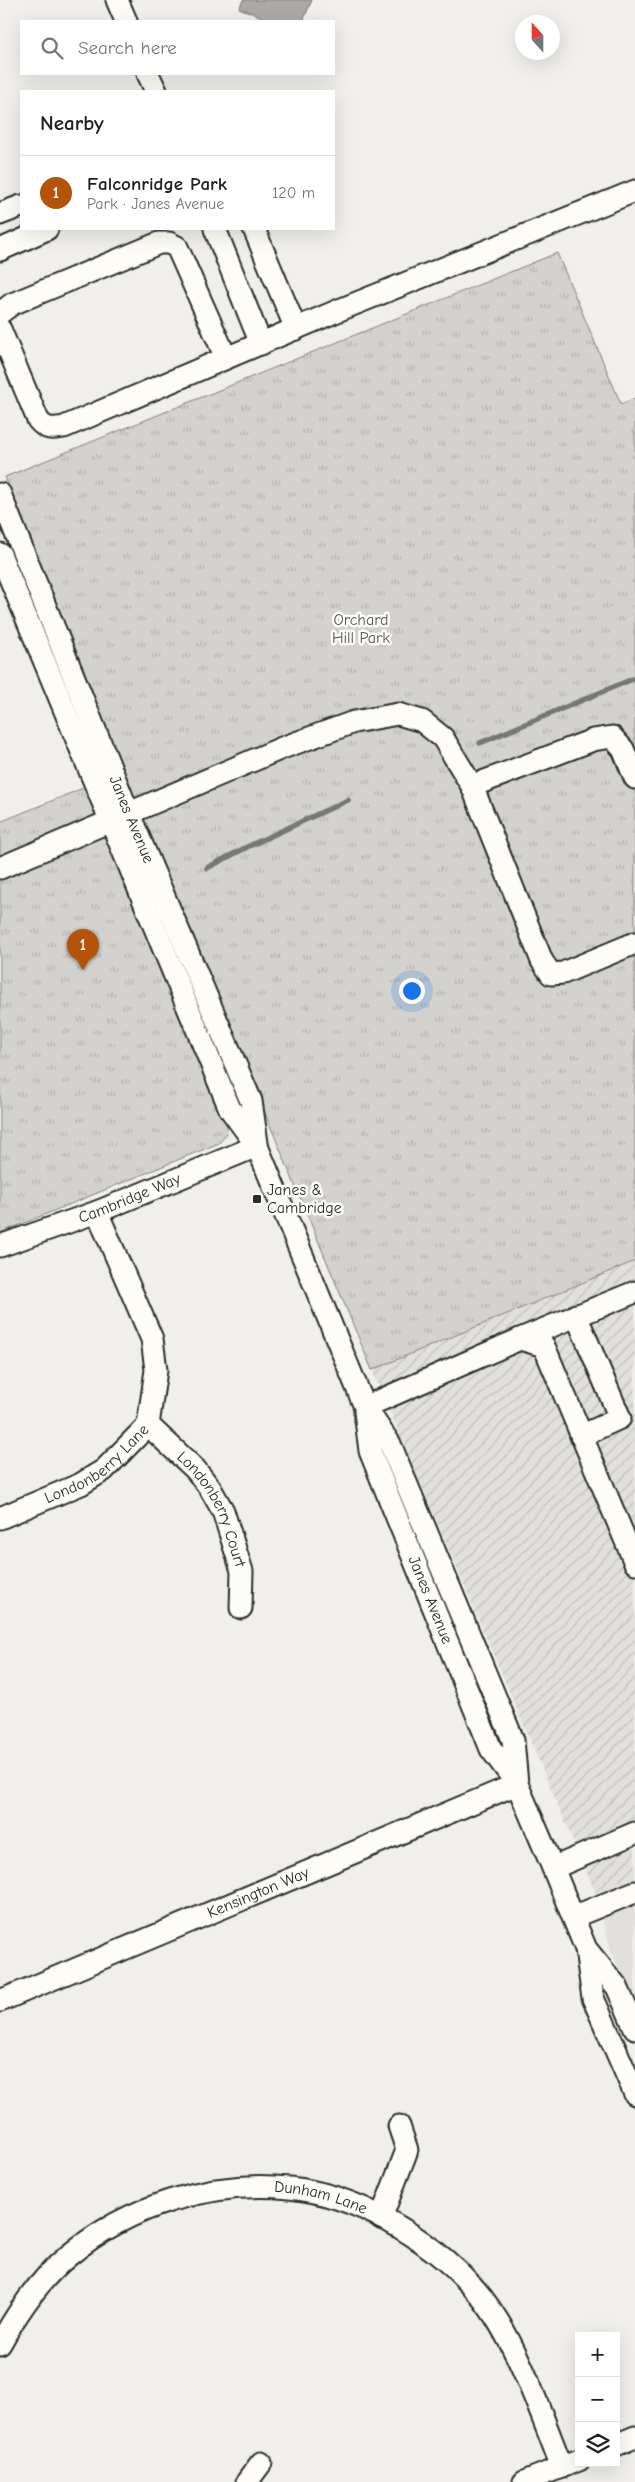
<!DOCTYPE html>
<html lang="en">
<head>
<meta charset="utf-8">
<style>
  body { margin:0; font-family:"Comic Neue",sans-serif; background:#f6f6f6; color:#202124 }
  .controls { position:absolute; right:15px; bottom:15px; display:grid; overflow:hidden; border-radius:0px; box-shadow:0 5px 20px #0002 }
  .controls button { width:45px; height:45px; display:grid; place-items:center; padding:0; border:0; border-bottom:1px solid #e0e0e0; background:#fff; color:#202124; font:25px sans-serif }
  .compass { position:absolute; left:515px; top:15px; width:45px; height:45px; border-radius:50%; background:#fff; box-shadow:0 5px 20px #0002; rotate:339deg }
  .you { position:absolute; left:411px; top:990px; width:18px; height:18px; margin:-12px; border:4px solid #fff; border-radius:50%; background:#1a73e8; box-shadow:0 0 0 8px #1a73e833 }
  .badge { display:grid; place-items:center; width:32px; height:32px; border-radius:50%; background:#b45309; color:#fff; font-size:16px; font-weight:700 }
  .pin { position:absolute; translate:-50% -41px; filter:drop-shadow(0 1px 2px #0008) }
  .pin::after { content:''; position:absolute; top:26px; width:18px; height:15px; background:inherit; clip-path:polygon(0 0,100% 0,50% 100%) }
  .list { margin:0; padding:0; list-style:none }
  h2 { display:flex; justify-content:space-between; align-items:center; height:65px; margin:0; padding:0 20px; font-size:21px }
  h2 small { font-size:16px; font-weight:400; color:#757577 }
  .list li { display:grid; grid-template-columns:32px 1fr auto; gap:15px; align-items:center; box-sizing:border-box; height:75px; padding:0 20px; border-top:1px solid #e0e0e0 }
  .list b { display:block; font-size:19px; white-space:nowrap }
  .list p { margin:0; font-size:16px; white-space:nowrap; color:#757577 }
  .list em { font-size:16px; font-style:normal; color:#757577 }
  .icon { flex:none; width:28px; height:28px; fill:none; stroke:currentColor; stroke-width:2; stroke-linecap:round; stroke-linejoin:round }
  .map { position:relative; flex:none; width:635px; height:2482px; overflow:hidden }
  .search { position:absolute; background:#fff; box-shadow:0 5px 20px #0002; left:20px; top:20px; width:315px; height:55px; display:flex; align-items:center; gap:12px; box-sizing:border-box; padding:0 18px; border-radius:0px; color:#757577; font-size:19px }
  .panel { position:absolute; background:#fff; box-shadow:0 5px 20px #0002; left:20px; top:90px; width:315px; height:140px; border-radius:0px }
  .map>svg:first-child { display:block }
  .built { fill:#e1e0dc }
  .industrial { fill:url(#industrial-furrows) }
  .park { fill:url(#park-tufts); stroke:#7f7e7d }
  .water { fill:#aaa9a7; stroke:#777775 }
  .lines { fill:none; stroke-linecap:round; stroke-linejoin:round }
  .stream { stroke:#777775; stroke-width:5.5 }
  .minor-casing { stroke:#2b2b2b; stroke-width:25 }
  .minor { stroke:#fdfcf7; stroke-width:21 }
  .poi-dot { fill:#2b2b2b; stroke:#fdfcf7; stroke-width:2 }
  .labels { text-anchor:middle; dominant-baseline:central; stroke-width:5; stroke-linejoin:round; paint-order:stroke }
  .park-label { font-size:16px; fill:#555554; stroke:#fdfcf7 }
  .street-label { font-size:16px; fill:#2b2b2b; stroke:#fdfcf7 }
  .poi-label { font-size:16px; fill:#2b2b2b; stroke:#fdfcf7; text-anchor:start }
</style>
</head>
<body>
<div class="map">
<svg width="635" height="2482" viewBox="0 0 635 2482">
  <defs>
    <pattern id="industrial-furrows" width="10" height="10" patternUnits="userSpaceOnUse" patternTransform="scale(1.25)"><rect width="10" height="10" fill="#e1e0dc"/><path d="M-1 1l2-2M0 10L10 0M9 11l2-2" fill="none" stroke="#c1c0bd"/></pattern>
    <pattern id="park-tufts" width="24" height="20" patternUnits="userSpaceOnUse" patternTransform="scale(1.25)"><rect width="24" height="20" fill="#d3d2cf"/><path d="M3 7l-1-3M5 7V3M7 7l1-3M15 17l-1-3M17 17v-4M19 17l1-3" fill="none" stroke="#b5b4b2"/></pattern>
  </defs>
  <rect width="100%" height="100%" fill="#f0efeb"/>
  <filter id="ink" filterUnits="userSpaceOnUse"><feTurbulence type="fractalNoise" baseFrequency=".02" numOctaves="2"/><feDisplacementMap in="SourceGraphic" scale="10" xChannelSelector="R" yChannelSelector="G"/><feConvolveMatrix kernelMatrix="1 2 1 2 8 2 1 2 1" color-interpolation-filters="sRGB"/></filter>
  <g filter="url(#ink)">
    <polygon class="built" points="635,1874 635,2008 610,1947 595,1892"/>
    <polygon class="industrial" points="635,1261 635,1874 595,1892 372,1370"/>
    <g class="park">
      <polygon points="557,253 621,404 635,398 635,1261 372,1370 127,782 5,477"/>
      <path d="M88,786L227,1117C228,1129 227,1135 219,1143L0,1233V822Z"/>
    </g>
    <polygon class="water" points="243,0 312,0 303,21 272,21 239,8"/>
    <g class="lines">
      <g class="stream">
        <polyline points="480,743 635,678"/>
        <polyline points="207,868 247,847 348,800"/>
      </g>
      <g class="minor-casing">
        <g id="minor">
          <polyline points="117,0 126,21"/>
          <polyline points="148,74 156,91"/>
          <polyline points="0,214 21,206"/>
          <polyline points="215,229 261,344"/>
          <polyline points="254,229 296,329"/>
          <polyline points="0,250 47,229"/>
          <polyline points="0,313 12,304 159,243 169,243 177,247 226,358"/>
          <path d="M0,329L38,420C46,430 52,429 64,427L337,311L635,191"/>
          <path id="s1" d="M0,494L129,814L251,1101L257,1143"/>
          <polyline points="0,554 230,1109 257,1146 365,1407 390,1444 513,1740 517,1784"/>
          <polyline points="472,786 593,740 612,737 623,749 635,778"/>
          <polyline points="0,868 282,748 354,722 398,714 422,721 443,738 472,786 542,961 551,974 563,973 635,943"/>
          <path id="s2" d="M0,1246L97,1212L257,1146"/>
          <polyline points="576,1315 620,1418 581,1436"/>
          <polyline points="520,1339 635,1292"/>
          <polyline points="365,1407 520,1339 544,1346 635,1563"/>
          <path id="s3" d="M365,1412L370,1451L491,1749L517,1784L553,1868L586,1949L593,1998L635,2094"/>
          <path id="s4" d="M148,1425L195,1469L210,1488L223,1511L242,1571L241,1608"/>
          <path id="s5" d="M0,1518L81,1484L104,1470L148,1425L156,1370L152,1339L97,1212"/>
          <polyline points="553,1868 635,1833"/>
          <polyline points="573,1917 635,1892"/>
          <polyline points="586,1949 617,1987 635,2028"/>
          <path id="s6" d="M0,2001L517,1784"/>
          <polyline points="381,2218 407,2150 399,2126"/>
          <path id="s7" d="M0,2344C17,2313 40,2279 68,2256C128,2206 211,2180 289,2188C356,2194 428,2238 472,2286C514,2331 539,2410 562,2467"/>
          <polyline points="616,2445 635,2437"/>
          <polyline points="247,2482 261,2463"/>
          <polyline points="524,2482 579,2460"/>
        </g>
      </g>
      <use href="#minor" class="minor"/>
    </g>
  </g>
  <rect class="poi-dot" x="252" y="1194" width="10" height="10" rx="2.5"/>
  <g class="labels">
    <g class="park-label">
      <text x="361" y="620">Orchard<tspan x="361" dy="18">Hill Park</tspan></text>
    </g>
    <g class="street-label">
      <text stroke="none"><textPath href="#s1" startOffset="351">Janes Avenue</textPath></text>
      <text stroke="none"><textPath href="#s2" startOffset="138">Cambridge Way</textPath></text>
      <text stroke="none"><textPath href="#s5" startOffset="112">Londonberry Lane</textPath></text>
      <text stroke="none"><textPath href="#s4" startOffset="108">Londonberry Court</textPath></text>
      <text stroke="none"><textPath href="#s3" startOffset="200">Janes Avenue</textPath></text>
      <text stroke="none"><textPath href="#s6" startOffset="280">Kensington Way</textPath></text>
      <text stroke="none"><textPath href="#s7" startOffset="382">Dunham Lane</textPath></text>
    </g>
    <g class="poi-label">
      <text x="267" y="1190">Janes &amp;<tspan x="267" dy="18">Cambridge</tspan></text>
    </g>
  </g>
</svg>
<div class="controls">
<button>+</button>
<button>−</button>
<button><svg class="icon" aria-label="layers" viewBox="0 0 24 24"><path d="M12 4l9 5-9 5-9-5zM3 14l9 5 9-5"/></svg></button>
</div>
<svg class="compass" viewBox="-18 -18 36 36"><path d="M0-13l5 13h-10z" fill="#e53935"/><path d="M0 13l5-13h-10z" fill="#757577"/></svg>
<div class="you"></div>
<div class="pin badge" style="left:83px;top:970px">1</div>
<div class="search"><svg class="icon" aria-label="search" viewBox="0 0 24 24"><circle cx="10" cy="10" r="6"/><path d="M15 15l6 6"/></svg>Search here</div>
<section class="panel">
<h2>Nearby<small></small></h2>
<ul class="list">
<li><span class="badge">1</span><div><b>Falconridge Park</b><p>Park · Janes Avenue</p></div><em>120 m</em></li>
</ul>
</section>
</div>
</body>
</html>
